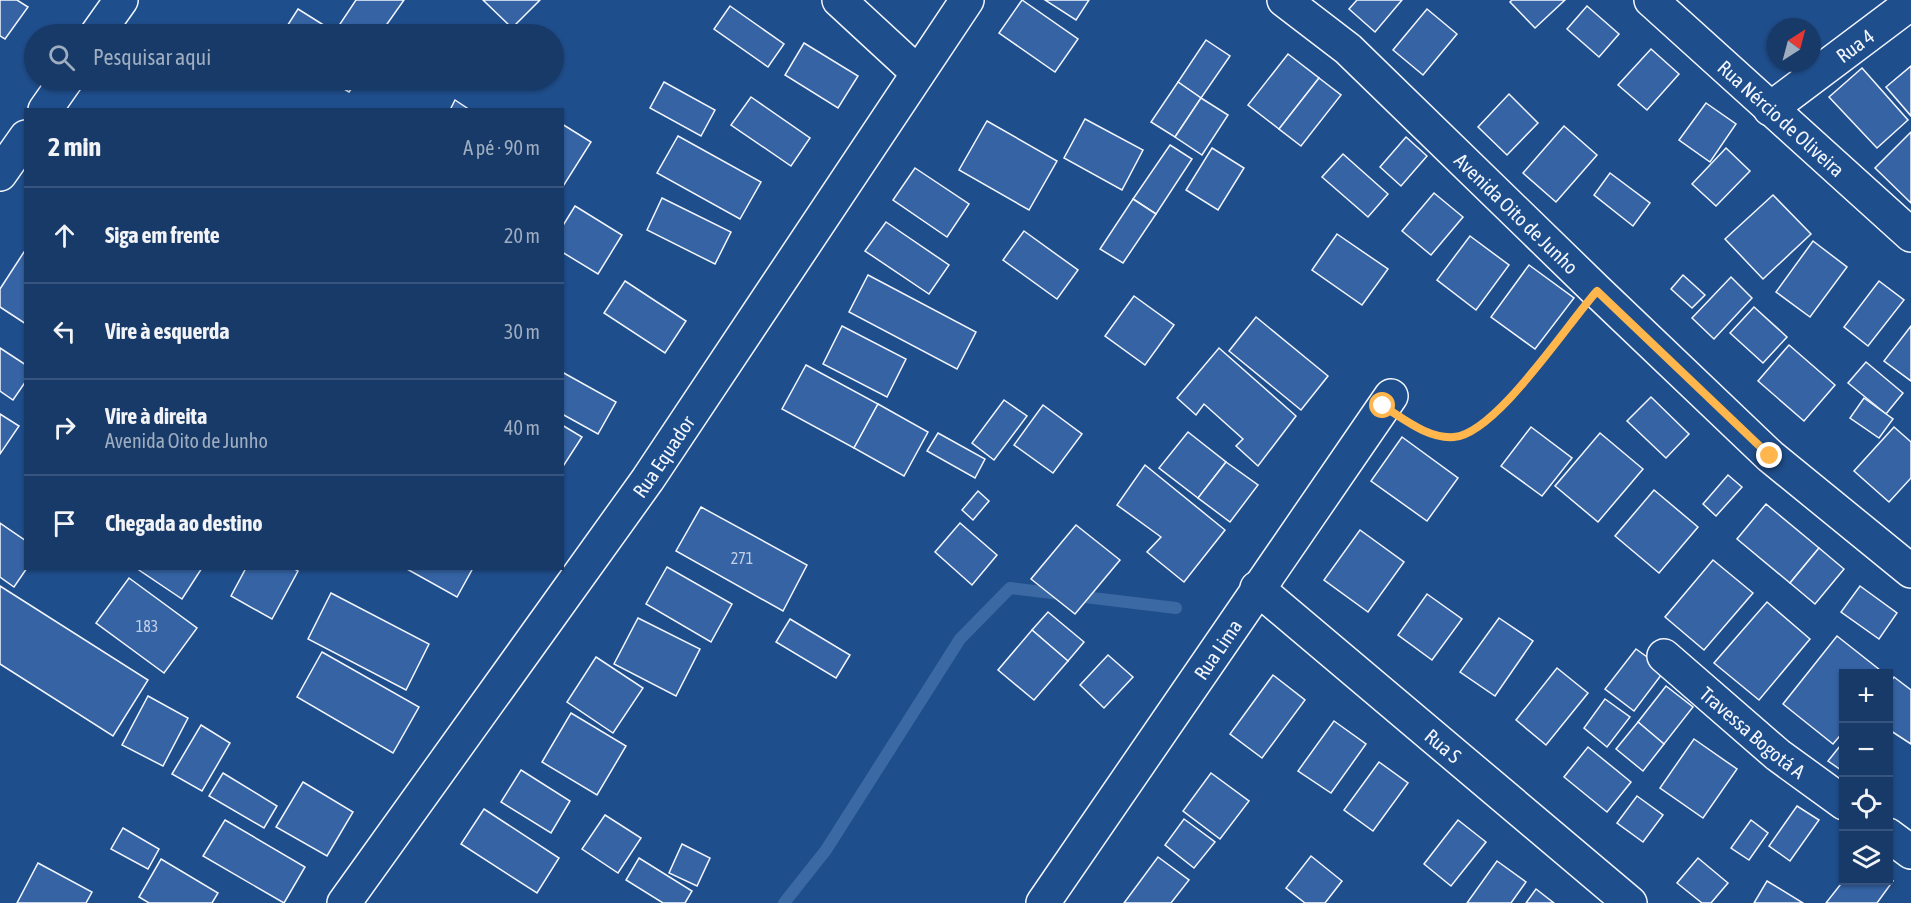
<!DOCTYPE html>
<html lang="pt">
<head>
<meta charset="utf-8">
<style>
  body { margin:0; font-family:"Asap Condensed",sans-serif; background:#244571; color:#f1f3f6 }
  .controls { position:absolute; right:18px; bottom:18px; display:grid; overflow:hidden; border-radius:0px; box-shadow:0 2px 4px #0004 }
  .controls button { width:54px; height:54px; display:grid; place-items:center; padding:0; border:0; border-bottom:2px solid #36547d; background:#173a69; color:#f1f3f6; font:30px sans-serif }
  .compass { position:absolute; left:1767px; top:18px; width:54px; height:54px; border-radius:50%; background:#173a69; box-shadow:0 2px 4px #0004; rotate:36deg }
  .stop { position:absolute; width:18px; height:18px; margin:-14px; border:4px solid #ffb74d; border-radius:50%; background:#fff }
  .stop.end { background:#ffb74d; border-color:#fff; box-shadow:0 2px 6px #0008 }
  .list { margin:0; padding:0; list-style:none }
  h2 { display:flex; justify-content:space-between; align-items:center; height:78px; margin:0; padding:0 24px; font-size:26px }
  h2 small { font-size:20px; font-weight:400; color:#9eadc0 }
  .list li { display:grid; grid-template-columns:39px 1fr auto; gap:18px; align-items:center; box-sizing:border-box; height:96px; padding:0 24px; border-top:2px solid #36547d }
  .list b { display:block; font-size:22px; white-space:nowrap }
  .list p { margin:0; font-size:20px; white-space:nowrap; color:#9eadc0 }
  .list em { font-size:20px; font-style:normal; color:#9eadc0 }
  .icon { flex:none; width:33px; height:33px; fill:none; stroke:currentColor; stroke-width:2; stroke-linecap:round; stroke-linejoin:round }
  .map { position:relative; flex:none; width:1911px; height:903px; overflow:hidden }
  .search { position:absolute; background:#173a69; box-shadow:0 2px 4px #0004; left:24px; top:24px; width:540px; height:66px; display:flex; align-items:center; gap:15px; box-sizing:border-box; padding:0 21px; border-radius:33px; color:#9eadc0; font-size:22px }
  .panel { position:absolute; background:#173a69; box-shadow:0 2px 4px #0004; left:24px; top:108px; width:540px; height:462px; border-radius:0px }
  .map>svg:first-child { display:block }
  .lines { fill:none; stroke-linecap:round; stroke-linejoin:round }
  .stream { stroke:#3b69a3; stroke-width:12 }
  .building { fill:#3563a3; stroke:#f2f6ff; stroke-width:1.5 }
  .minor-casing { stroke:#f2f6ff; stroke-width:36 }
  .path { stroke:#b3c4dc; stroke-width:4; stroke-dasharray:4.5 3; stroke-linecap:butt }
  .minor { stroke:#1f4e8c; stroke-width:33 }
  .route { stroke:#ffb74d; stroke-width:8 }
  .labels { text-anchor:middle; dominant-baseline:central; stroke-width:4.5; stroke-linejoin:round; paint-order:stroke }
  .number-label { font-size:16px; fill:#c3d1e8 }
  .street-label { font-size:20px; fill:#f2f6ff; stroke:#1f4e8c }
</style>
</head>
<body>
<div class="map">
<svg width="1911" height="903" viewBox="0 0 1911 903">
  <rect width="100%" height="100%" fill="#1f4e8c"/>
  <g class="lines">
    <polyline class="stream" points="784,903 826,850 960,639 1010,588 1176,608"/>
  </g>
  <g class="building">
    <polygon points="0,0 17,0 28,7 5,39 0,36"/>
    <polygon points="356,0 404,0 380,34 355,34 340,24"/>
    <polygon points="483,0 540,0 512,28"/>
    <polygon points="1022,0 1078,39 1055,72 999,33"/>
    <polygon points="1045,0 1089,0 1076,20"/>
    <polygon points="1357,0 1402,0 1375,32 1349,9"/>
    <polygon points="1512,0 1565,0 1535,28 1510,2"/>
    <polygon points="730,6 784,44 768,67 714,29"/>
    <polygon points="1587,6 1619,34 1599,57 1567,29"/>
    <polygon points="298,9 338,34 282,34"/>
    <polygon points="1427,9 1457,34 1423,75 1393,50"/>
    <polygon points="1206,40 1230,56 1201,98 1178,82"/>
    <polygon points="804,43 858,76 838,108 785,75"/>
    <polygon points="1651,49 1679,74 1647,110 1618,85"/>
    <polygon points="1288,54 1319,78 1279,129 1248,105"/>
    <polygon points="1911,66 1911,116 1886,87"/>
    <polygon points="1862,68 1908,120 1877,148 1829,97"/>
    <polygon points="1319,78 1341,95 1301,146 1279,129"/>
    <polygon points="329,80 358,80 349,92"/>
    <polygon points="664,82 715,110 701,136 650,108"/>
    <polygon points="1178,82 1201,98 1175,137 1151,122"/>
    <polygon points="1509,94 1538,123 1507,155 1478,127"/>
    <polygon points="751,97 810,138 791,166 731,125"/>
    <polygon points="1201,98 1228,115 1202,155 1175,137"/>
    <polygon points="455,100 470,110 450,110"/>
    <polygon points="1706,103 1736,124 1710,162 1679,140"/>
    <polygon points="1085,119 1143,150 1122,190 1064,158"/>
    <polygon points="987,121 1057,161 1029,210 959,170"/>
    <polygon points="562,124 591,142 562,188"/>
    <polygon points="1564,126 1597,155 1556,202 1523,173"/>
    <polygon points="1911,132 1911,203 1875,168"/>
    <polygon points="678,136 761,182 740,219 657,173"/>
    <polygon points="1406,137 1427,156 1401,186 1380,167"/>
    <polygon points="1170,145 1192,159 1156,214 1133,199"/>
    <polygon points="1212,148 1244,168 1218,210 1186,190"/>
    <polygon points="1726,148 1750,171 1716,206 1692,184"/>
    <polygon points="1343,154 1388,194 1368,217 1322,177"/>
    <polygon points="915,168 969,204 947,237 893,200"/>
    <polygon points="1610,173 1650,203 1633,226 1594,195"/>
    <polygon points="1434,193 1463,217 1431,255 1402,231"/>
    <polygon points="1773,195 1811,234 1763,279 1725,239"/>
    <polygon points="662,198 731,232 715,264 647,230"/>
    <polygon points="1133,199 1156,214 1123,263 1100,249"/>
    <polygon points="575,206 622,235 598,274 562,252 562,227"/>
    <polygon points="886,222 949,265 929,294 865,251"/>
    <polygon points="1024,231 1078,270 1057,299 1003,260"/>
    <polygon points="1337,234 1388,269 1362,305 1312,270"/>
    <polygon points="1470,236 1509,265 1476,310 1437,280"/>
    <polygon points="1813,241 1847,267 1810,317 1776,292"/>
    <polygon points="24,252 26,253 26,324 0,307 0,289"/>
    <polygon points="1529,265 1574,298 1535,349 1491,317"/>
    <polygon points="868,275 976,332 957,369 849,312"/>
    <polygon points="1683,275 1705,295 1692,308 1671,289"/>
    <polygon points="1731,277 1752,298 1714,339 1692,318"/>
    <polygon points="625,281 686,321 665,353 604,313"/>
    <polygon points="1879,281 1904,300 1868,346 1844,327"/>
    <polygon points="1134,296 1174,325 1145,365 1105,336"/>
    <polygon points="1754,307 1787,337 1763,363 1730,333"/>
    <polygon points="1256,317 1328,376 1301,410 1229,351"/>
    <polygon points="842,326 906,359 887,397 823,364"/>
    <polygon points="1911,326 1911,381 1884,361"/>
    <polygon points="1789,345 1835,385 1804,421 1758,381"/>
    <polygon points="0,348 26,365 26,381 13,400 0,391"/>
    <polygon points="1219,348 1296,416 1258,466 1236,446 1243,439 1204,404 1196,415 1177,398"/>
    <polygon points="1866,362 1903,393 1886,414 1848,383"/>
    <polygon points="806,365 878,404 854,448 782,409"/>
    <polygon points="562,372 616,402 598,434 562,414"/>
    <polygon points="1651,397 1689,434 1666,458 1627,421"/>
    <polygon points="1864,398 1893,419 1879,438 1850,418"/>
    <polygon points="1004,400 1027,416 994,460 972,443"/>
    <polygon points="878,404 928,432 904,476 854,448"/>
    <polygon points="1043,405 1082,434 1053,473 1014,445"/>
    <polygon points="0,414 19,426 0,454"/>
    <polygon points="562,425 582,437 562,468"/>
    <polygon points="1531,427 1572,458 1542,496 1501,466"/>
    <polygon points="1894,427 1911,442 1911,478 1889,502 1854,471"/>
    <polygon points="1188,432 1226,462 1198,498 1159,468"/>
    <polygon points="938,433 985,459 975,478 927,451"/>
    <polygon points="1600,433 1643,469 1598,522 1555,486"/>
    <polygon points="1402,437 1458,478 1427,521 1371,481"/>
    <polygon points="1226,462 1258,485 1230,522 1198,498"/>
    <polygon points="1145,465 1225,530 1184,582 1147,552 1161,537 1117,505"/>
    <polygon points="1728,475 1742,487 1716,516 1703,504"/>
    <polygon points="1654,490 1698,527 1659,573 1615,536"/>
    <polygon points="978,491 989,501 973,520 962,510"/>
    <polygon points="1766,504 1819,548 1790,583 1737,539"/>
    <polygon points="701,507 807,565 783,611 676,551"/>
    <polygon points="0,523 26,541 27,568 14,587 0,577"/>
    <polygon points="960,523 997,555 972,585 935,552"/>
    <polygon points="1076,525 1120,560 1075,614 1031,579"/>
    <polygon points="1360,530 1404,562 1368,612 1324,580"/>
    <polygon points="1819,548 1844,569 1815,604 1790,583"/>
    <polygon points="1713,560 1753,593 1704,650 1665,617"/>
    <polygon points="667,567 732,604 711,642 646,604"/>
    <polygon points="136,568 202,568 182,599"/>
    <polygon points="246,568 293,568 298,571 272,619 231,596"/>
    <polygon points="405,568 473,568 457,597"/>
    <polygon points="129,578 197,628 164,673 96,623"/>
    <polygon points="0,586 148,680 113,736 0,664"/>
    <polygon points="1860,586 1897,613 1879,639 1841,612"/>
    <polygon points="331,593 429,644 406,690 308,639"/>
    <polygon points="1427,594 1462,619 1432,660 1398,635"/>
    <polygon points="1767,602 1810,639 1759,700 1714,663"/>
    <polygon points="1048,612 1084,642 1068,661 1032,630"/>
    <polygon points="638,618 700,649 676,696 614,664"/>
    <polygon points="1499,618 1533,641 1495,696 1460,672"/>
    <polygon points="790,619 850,655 836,678 776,642"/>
    <polygon points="1032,630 1068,661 1034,700 998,670"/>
    <polygon points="1837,636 1885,674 1844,674 1844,731 1833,744 1783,704"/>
    <polygon points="1636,649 1665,670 1634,711 1605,689"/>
    <polygon points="322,652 419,707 393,753 297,697"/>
    <polygon points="1108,655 1133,677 1104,708 1080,685"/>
    <polygon points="596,657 643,688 613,733 567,702"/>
    <polygon points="1557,668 1588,693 1546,745 1516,720"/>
    <polygon points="1273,675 1305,700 1262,758 1230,734"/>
    <polygon points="1894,677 1911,690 1911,744 1888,729 1888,685"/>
    <polygon points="1666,686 1693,707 1664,744 1638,722"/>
    <polygon points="148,696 188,718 163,766 122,745"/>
    <polygon points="1605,699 1630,717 1607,747 1584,728"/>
    <polygon points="571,713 626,746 597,795 542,762"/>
    <polygon points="1334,721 1366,744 1331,793 1298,771"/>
    <polygon points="1638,722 1664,744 1643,771 1616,749"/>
    <polygon points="201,725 230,743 202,791 172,774"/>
    <polygon points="1694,739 1737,769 1703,818 1660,788"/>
    <polygon points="1844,741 1844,772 1828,761"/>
    <polygon points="1588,747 1631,782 1607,812 1564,777"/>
    <polygon points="1379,762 1408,783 1373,831 1344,810"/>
    <polygon points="521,770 570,801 551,833 501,802"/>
    <polygon points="223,773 277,806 264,828 209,796"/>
    <polygon points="1211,773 1249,801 1220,839 1183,811"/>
    <polygon points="303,782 353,812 327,856 276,827"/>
    <polygon points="1637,796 1663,815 1643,842 1617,823"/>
    <polygon points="1797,806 1819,820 1790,861 1769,846"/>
    <polygon points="484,809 559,858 537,893 461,844"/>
    <polygon points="605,815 641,838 618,873 582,849"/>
    <polygon points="1184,819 1215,842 1194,868 1165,845"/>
    <polygon points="225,820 305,867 284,903 203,856"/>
    <polygon points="1458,820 1486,842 1451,886 1424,864"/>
    <polygon points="1751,820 1768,833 1749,860 1731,848"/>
    <polygon points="123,828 159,849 148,869 111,849"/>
    <polygon points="682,844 710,858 697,886 669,873"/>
    <polygon points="1311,856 1342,881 1325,903 1305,903 1286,888"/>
    <polygon points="1158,857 1189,880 1171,903 1124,903"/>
    <polygon points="639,858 692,891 685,903 663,903 626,880"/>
    <polygon points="1698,858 1728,883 1711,903 1702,903 1677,883"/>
    <polygon points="161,859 218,893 212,903 149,903 139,897"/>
    <polygon points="1497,861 1526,882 1511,903 1467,903"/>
    <polygon points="38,863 92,892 86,903 17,903"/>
    <polygon points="1888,878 1893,881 1877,903 1826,903 1844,880 1888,880"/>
    <polygon points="1767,881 1803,903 1754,903"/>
    <polygon points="1536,889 1554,903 1526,903"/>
  </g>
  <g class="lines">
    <g class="minor-casing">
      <g id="minor">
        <polyline points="839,0 918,73"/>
        <path id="s1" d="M1284,0L1348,49L1597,291L1770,456L1911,571"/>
        <path id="s2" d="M1651,0L1911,235"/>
        <polyline points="97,34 121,0"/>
        <path id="s3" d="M1770,109L1911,3"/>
        <polyline points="45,110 66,80"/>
        <polyline points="0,174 26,137"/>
        <path id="s4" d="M1257,588L1630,903"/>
        <path id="s5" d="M1664,656L1778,755L1844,803"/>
        <polyline points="1888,835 1911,852"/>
        <path id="s6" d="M344,903L648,479L967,0"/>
        <path id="s7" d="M1043,903L1391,396"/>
      </g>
    </g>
    <path class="path" d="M1417,428C1426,432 1442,436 1453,437C1488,437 1553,346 1573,319"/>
    <use href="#minor" class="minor"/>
  </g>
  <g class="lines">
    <path class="route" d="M1383,406C1404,419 1428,439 1454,437C1496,434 1568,323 1597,291L1770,456"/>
  </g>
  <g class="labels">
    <g class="number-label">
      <text x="742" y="558">271</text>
      <text x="147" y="626">183</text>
    </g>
    <g class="street-label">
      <text stroke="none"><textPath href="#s3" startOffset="106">Rua 4</textPath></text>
      <text stroke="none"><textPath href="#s2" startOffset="176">Rua Nércio de Oliveira</textPath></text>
      <text stroke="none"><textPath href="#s1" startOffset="316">Avenida Oito de Junho</textPath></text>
      <text stroke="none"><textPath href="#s6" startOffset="549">Rua Equador</textPath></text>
      <text stroke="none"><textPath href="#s7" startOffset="308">Rua Lima</textPath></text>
      <text stroke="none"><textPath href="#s5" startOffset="117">Travessa Bogotá A</textPath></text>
      <text stroke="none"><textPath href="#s4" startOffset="244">Rua S</textPath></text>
    </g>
  </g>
</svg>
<div class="controls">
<button>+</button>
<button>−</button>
<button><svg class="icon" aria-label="locate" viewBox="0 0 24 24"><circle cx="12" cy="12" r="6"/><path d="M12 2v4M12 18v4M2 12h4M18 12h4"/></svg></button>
<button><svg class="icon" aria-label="layers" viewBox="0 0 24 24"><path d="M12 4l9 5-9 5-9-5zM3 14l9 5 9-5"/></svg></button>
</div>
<svg class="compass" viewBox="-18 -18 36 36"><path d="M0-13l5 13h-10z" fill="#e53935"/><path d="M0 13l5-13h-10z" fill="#9eadc0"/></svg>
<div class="stop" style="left:1383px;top:406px"></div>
<div class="stop end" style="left:1770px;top:456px"></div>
<div class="search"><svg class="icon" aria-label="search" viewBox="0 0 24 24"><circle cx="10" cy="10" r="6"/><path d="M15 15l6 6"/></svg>Pesquisar aqui</div>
<section class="panel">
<h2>2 min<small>A pé · 90 m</small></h2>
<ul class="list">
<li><svg class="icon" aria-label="ahead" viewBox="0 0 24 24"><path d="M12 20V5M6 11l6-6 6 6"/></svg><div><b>Siga em frente</b></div><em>20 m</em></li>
<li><svg class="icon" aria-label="left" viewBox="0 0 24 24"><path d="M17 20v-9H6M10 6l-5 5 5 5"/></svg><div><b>Vire à esquerda</b></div><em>30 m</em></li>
<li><svg class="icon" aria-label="right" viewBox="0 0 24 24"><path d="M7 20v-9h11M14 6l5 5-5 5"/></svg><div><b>Vire à direita</b><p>Avenida Oito de Junho</p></div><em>40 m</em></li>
<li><svg class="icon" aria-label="arrive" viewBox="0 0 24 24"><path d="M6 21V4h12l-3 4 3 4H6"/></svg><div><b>Chegada ao destino</b></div></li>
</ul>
</section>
</div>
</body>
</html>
